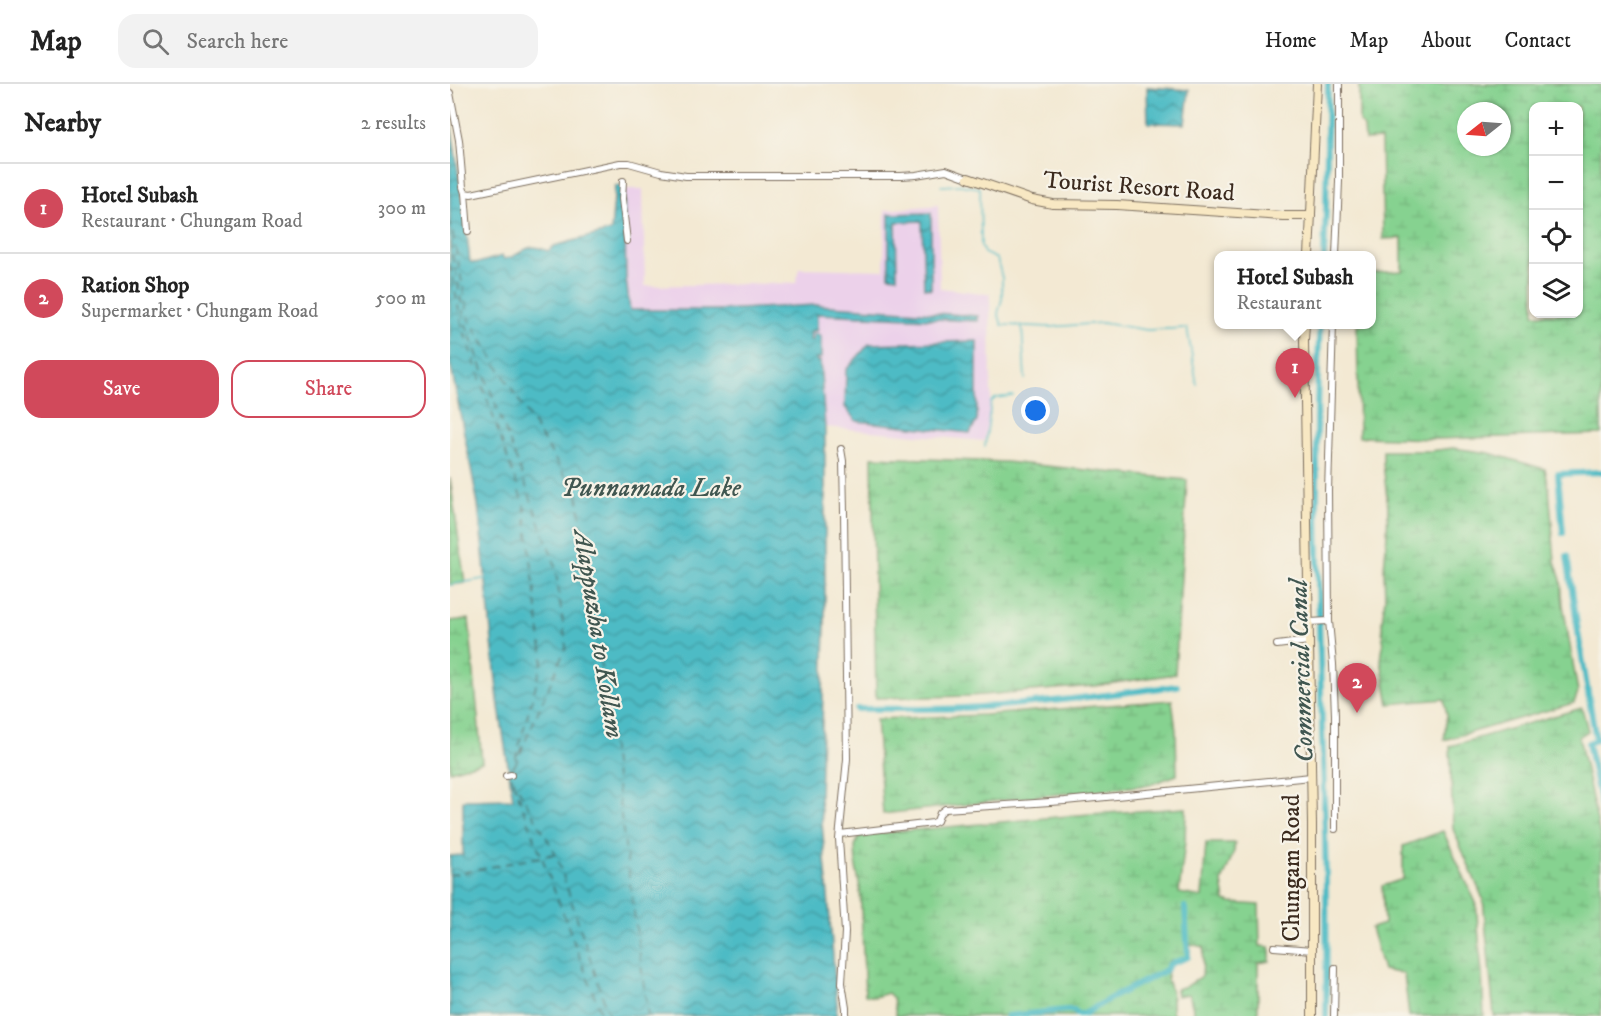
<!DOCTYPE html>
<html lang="en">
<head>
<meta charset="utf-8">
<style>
  body { margin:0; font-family:"IM FELL DW Pica",serif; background:#f2f2f2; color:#222 }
  .controls { position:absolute; right:18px; top:18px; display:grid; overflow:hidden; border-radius:12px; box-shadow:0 2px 4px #0004 }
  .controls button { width:54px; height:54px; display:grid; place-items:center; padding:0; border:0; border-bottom:2px solid #e0e0e0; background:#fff; color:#222; font:30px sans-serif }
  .compass { position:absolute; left:1007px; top:18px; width:54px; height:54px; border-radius:50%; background:#fff; box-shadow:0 2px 4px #0004; rotate:253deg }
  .you { position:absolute; left:586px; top:327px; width:21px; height:21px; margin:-15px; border:4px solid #fff; border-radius:50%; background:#1a73e8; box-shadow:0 0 0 9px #1a73e833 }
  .badge { display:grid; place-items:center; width:39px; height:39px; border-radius:50%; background:#d1495b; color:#fff; font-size:20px; font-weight:700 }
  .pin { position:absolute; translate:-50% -50px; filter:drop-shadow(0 2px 3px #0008) }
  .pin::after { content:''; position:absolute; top:32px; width:21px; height:18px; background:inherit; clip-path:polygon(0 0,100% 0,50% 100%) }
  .popup { position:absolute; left:764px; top:167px; width:162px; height:78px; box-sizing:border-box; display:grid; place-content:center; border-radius:12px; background:#fff; filter:drop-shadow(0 2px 4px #0005); font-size:20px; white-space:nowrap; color:#767676 }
  .popup b { font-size:22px; color:#222 }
  .popup::after { content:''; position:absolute; left:50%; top:100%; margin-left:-12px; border:12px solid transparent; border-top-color:#fff }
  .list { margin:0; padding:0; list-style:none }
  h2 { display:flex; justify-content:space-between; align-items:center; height:78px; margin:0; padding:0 24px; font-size:26px }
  h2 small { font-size:20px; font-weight:400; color:#767676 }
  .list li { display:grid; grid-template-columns:39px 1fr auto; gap:18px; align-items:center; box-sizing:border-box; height:90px; padding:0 24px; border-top:2px solid #e0e0e0 }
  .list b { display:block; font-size:22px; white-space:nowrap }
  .list p { margin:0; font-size:20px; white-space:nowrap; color:#767676 }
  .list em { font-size:20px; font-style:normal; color:#767676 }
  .actions { display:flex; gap:12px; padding:18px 24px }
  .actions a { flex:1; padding:14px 0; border:2px solid #d1495b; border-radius:18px; text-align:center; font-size:21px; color:#d1495b }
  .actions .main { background:#d1495b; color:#fff }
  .icon { flex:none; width:33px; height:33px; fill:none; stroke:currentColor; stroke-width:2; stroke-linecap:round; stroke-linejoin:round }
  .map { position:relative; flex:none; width:1151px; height:932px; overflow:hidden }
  header { display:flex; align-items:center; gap:36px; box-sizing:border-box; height:84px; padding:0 30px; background:#fff; border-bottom:2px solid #e0e0e0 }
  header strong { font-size:28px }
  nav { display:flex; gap:33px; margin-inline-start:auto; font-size:21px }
  .search { width:420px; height:54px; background:#f2f2f2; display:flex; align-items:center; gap:15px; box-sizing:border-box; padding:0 21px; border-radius:18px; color:#767676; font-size:22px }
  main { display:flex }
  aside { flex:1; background:#fff }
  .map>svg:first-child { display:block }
  .built { fill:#ecd1ea }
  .wetland { fill:url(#wetland-marsh); stroke:#607e57; stroke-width:1.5; fill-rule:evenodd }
  .water { fill:url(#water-waves); stroke:#447272; stroke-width:1.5 }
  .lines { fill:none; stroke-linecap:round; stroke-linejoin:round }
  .stream { stroke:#4dbbc5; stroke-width:1.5 }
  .canal { stroke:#4dbbc5; stroke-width:6 }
  .ferry { stroke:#405650; stroke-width:1.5; stroke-dasharray:8 6; stroke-linecap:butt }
  .street-casing { stroke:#7b6d5d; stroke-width:8 }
  .secondary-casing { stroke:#7b6d5d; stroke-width:10 }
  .street { stroke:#fff; stroke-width:6 }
  .secondary { stroke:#f8e8c3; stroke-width:8 }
  .labels { text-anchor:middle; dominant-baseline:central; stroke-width:4.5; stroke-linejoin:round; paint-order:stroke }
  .street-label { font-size:24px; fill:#3b2a1e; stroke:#f7f3e8 }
  .water-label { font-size:26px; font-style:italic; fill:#405650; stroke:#f7f3e8 }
</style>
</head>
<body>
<header>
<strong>Map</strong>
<div class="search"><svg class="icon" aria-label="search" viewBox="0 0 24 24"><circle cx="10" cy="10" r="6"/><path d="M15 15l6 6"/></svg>Search here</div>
<nav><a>Home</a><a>Map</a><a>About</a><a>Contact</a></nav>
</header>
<main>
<aside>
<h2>Nearby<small>2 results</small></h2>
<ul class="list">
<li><span class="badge">1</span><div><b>Hotel Subash</b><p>Restaurant · Chungam Road</p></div><em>300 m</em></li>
<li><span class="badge">2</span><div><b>Ration Shop</b><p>Supermarket · Chungam Road</p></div><em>500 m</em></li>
</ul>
<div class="actions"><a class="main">Save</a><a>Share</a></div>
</aside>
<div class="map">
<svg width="1151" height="932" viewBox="0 0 1151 932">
  <defs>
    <pattern id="wetland-marsh" width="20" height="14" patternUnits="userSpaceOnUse" patternTransform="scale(1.5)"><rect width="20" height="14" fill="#86d290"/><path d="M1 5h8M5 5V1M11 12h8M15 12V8" fill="none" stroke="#75b47c"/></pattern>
    <pattern id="water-waves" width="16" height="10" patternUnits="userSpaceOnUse" patternTransform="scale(1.5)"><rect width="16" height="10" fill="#4dbbc5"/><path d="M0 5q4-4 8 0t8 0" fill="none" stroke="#41989f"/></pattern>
  </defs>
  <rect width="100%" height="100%" fill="#f7f3e8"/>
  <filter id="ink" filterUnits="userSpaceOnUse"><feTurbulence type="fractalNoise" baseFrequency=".0167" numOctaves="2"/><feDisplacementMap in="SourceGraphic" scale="12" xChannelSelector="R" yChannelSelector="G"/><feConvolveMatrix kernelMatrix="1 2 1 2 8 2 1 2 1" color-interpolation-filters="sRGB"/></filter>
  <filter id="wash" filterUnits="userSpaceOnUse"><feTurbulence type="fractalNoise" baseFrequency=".008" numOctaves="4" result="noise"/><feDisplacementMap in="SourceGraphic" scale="24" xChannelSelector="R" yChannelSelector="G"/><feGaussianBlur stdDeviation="1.35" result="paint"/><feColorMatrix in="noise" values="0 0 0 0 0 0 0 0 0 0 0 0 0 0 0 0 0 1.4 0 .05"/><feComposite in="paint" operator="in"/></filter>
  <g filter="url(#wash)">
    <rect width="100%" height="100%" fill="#f3e9d3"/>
    <polygon class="built" points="174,105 193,105 195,202 346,199 349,184 434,186 435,126 488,121 490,204 540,210 541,315 534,357 375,343 371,278 366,278 363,257 360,256 361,247 366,247 270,226 179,226 176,195"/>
    <g class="wetland">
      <path d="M909,0H1151V350L986,355L909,353L907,241L922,240V189L952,187V154L933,155L931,55L915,56L914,43L909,38ZM1084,22H1128V230H1084ZM1016,27H1052V63H1016Z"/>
      <polygon points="1003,364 1039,369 1095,385 1099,404 1105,477 1111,496 1113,521 1128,608 1124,619 994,656 997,631 994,615 939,620 931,577 933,561 932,538 935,514 934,485 937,451 938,423 933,379 933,367 980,367"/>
      <polygon points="422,373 556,378 737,396 725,590 644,602 519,612 426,614"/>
      <polygon points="0,394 15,499 0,501"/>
      <polygon points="19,535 32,678 0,687 0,537"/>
      <polygon points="722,616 726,647 727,691 699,701 589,712 433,730 426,635 535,631"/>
      <polygon points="1132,624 1138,647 1129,653 1151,756 1151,932 1044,932 1033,815 1003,745 1000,662"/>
      <polygon points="736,724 735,757 729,809 752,813 756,759 785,759 784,767 772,798 775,817 781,819 809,821 810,862 820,863 820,877 808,879 808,932 745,932 739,910 727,912 726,905 737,902 752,892 754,863 740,860 740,873 719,877 717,895 722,911 722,929 725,932 446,932 443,914 438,909 425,913 415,911 410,804 406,783 405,762 410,751 640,730"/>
      <polygon points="993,747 1026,819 1032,890 1034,932 959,932 954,890 933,886 921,844 934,840 932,802 953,795 953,762"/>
    </g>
    <g class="water">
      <polygon points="697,3 739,6 735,40 698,39"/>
      <path d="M0,33L15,134L20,178L28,179L52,172L54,175C74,172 75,156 98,167L104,162L161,147L165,102L169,101L174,105L176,195L180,226H270L366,221L528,232V237L367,230V247H361L360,256H363V250H368L371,254V274L366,275L367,278L370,277L375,343V542L370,714L387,921L386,932H0V772L13,771V716L63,715L48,616L28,420L0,278Z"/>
      <polygon points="481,129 481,205 474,204 472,137 446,138 447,193 439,192 439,130"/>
      <polygon points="527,257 527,337 520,349 406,337 395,323 396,286 419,260"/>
    </g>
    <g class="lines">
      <g class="stream">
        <polyline points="491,102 510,101 530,104 531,162 534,169 547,175 552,194 552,215 548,229 552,241 601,243 652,239 697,246 737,244 747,301"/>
        <polyline points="572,242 575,295"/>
        <polyline points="535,362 541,318 546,314 563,312"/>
        <polyline points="0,501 38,494"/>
      </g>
      <g class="canal">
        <polyline points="874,172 876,124 878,0"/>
        <path d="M870,240C866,300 867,359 867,418C868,589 879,761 876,932"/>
        <polyline points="1113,449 1108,390 1151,388"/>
        <polyline points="1117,472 1130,561 1146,656 1138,659 1151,722"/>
        <path d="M407,625C442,624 478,626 513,624C584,621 656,611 727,602"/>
        <polyline points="557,932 616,926 624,926 627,930 634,930 659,915 716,886 720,880 738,873 735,823"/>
      </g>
      <g class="ferry">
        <polyline points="0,135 19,235 128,413 198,932"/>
        <polyline points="0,157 15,238 105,480 116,563 62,688"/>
        <polyline points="0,180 12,242 75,425 93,575 63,684"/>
        <polyline points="61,692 106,770 159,932"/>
        <polyline points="63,697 152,932"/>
        <polyline points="0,791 105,770"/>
      </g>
    </g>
  </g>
  <g filter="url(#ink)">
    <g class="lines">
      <g class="street-casing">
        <g id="street">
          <polyline points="0,9 9,56 13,103 15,109 18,147"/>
          <polyline points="173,97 172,115 177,157"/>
          <polyline points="15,109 21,110 170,79 179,79 211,88 236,92 451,92 466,91 496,86 518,94"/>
          <polyline points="886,172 889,97 889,0"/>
          <polyline points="883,240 878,407 879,537 883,580 885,631 885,745"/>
          <polyline points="391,365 393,377 394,428 397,675 389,755 395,848 392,899 396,924 396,932"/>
          <polyline points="859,538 879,537"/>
          <polyline points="827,561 859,557"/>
          <polyline points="56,692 61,691"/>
          <polyline points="390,750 483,739 487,737 490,729 495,725 615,717 861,693"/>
          <polyline points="824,863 862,866"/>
          <polyline points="884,932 885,884"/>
        </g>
      </g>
      <g class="secondary-casing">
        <g id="secondary">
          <polyline points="518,94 582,116 603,120 667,121 833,132 861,132"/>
          <polyline points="859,172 867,0"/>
          <polyline points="855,240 854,256 862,740 862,932"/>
        </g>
      </g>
      <use href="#street" class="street"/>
      <use href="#secondary" class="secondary"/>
    </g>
  </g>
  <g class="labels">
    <g class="street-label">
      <text transform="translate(689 103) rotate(4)">Tourist Resort Road</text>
      <text transform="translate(842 784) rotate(-90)">Chungam Road</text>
    </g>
    <g class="water-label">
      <text x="201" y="404">Punnamada Lake</text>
      <text transform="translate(148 550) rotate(81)">Alappuzha to Kollam</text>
      <text transform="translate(852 587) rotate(-92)">Commercial Canal</text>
    </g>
  </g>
</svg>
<div class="controls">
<button>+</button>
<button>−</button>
<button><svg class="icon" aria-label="locate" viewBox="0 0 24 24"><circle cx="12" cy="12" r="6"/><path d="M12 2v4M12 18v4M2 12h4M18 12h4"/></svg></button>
<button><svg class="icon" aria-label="layers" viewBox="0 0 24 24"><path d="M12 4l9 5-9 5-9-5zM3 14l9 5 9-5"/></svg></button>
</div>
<svg class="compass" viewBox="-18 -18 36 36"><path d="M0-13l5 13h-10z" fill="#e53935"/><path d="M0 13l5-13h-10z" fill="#767676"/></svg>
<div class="you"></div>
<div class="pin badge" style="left:845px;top:314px">1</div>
<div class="popup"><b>Hotel Subash</b>Restaurant</div>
<div class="pin badge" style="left:907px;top:629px">2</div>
</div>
</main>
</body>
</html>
